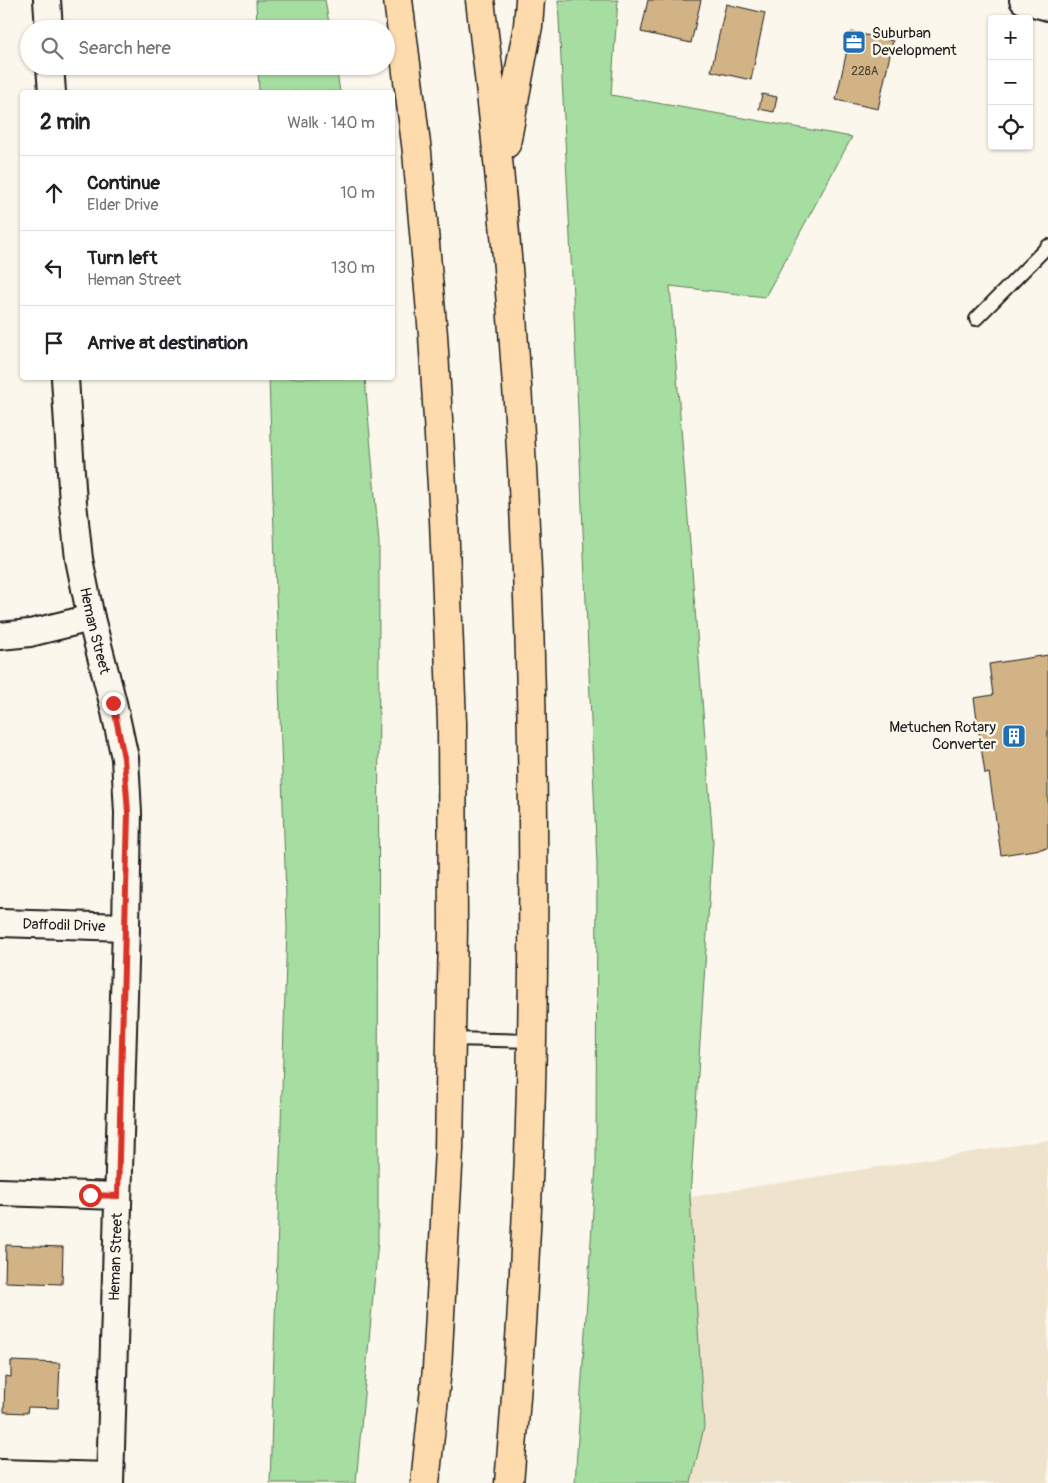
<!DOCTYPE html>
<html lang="en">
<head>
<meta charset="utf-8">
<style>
  body { margin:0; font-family:Pangolin,sans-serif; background:#f2f2f2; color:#202124 }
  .controls { position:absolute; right:15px; top:15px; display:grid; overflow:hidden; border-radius:5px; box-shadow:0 1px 4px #0004 }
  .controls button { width:45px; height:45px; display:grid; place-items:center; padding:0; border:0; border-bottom:1px solid #e0e0e0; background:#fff; color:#202124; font:25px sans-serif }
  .stop { position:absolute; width:15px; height:15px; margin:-11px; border:4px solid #d93025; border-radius:50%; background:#fff }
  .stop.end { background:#d93025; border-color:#fff; box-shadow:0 1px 5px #0008 }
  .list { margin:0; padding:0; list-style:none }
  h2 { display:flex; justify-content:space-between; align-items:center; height:65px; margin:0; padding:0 20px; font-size:21px }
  h2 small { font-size:16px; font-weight:400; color:#757577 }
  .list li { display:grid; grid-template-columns:32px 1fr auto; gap:15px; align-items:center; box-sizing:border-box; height:75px; padding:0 20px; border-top:1px solid #e0e0e0 }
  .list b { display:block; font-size:19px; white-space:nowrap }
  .list p { margin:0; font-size:16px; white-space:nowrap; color:#757577 }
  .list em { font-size:16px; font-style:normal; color:#757577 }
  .icon { flex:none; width:28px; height:28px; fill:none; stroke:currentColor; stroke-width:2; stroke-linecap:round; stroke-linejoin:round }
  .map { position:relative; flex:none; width:1048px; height:1483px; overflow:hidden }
  .search { position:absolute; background:#fff; box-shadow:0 1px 4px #0004; left:20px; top:20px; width:375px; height:55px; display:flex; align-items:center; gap:12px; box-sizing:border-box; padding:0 18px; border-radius:28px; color:#757577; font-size:19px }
  .panel { position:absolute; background:#fff; box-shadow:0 1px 4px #0004; left:20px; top:90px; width:375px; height:290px; border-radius:5px }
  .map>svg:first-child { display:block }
  .built { fill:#efe3cd }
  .green { fill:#a6dda0; stroke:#617c5e }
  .building { fill:#d2b386; stroke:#1c1c1c }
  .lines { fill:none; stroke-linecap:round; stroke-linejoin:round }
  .service-casing { stroke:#1c1c1c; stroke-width:16 }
  .minor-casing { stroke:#1c1c1c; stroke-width:30 }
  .motorway-casing { stroke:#1c1c1c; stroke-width:31 }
  .service { stroke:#fbf7ec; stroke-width:12 }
  .minor { stroke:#fbf7ec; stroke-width:26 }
  .motorway { stroke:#fedbac; stroke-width:28 }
  .route { stroke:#d93025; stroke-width:6 }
  .labels { text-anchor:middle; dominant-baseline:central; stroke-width:5; stroke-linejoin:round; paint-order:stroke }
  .number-label { font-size:12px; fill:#4a4236 }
  .poi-label { font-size:15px; fill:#1c1c1c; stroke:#fbf7ec; text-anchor:start }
  .street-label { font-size:15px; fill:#1c1c1c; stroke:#fbf7ec }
</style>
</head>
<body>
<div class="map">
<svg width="1048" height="1483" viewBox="0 0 1048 1483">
  <rect width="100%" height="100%" fill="#fbf7ec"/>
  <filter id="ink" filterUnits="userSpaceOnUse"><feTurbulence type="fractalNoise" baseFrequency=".02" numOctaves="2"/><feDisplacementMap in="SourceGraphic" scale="10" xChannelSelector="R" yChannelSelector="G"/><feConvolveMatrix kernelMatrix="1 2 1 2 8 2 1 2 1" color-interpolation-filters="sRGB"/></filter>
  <g filter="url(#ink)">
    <polygon class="built" points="1048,1140 1048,1483 691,1483 704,1427 690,1197"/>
    <g class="green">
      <polygon points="256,0 325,0 330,29 257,29"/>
      <polygon points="558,0 618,0 611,95 852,137 765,297 670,286 713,841 690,1197 704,1427 691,1483 575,1483 596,1165 597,864 574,316"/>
      <polygon points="258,66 336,66 340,92 259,92"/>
      <polygon points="269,378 365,378 379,543 378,1241 356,1483 270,1483 287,928"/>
    </g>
    <g class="building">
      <polygon points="648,0 701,0 691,43 641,32"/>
      <polygon points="726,4 765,13 751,80 711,71"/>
      <polygon points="851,32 893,41 878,109 836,100"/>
      <polygon points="762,94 777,97 774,112 759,109"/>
      <polygon points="1048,655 1048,848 1001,855 989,773 985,774 974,698 993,695 989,664"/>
      <polygon points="6,1245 63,1247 62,1284 5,1282"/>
      <polygon points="11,1361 60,1363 58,1408 28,1407 27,1413 4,1412 5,1376 11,1377"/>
    </g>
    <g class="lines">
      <g class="service-casing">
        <g id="service">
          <polyline points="976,319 1048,246"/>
          <polyline points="451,1039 533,1041"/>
        </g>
      </g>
      <g class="minor-casing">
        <g id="minor">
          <polyline points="47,0 49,29"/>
          <polyline points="1023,0 1048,7"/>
          <polyline points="50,66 52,92"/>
          <path id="s1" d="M65,378L73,503L79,559L91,618L113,703L125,758L128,813L126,927L110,1483"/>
          <polyline points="0,636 30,633 91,618"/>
          <path id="s2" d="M0,923L126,927"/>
          <polyline points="0,1192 118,1196"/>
          <polyline points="0,1473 110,1476"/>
        </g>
      </g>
      <g class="motorway-casing">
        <g id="motorway">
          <polyline points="398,0 417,152 433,335 444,520 452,723 453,928 449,1149 437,1369 425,1483"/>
          <path d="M480,0C514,272 531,545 533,819C535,1041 529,1262 509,1483"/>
          <polyline points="506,144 528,26 530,0"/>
        </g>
      </g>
      <use href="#service" class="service"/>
      <use href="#minor" class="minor"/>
      <use href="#motorway" class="motorway"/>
    </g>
  </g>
  <g class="lines" filter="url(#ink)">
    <polyline class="route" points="90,1195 118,1196 128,813 124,758 113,703"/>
  </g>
  <defs>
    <g id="office-square" transform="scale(1.25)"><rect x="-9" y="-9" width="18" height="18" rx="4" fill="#1f6fb2" stroke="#fbf7ec"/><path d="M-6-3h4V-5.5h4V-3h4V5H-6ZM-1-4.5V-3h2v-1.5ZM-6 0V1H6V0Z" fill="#fff"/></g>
    <g id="building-square" transform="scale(1.25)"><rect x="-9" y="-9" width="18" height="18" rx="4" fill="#1f6fb2" stroke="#fbf7ec"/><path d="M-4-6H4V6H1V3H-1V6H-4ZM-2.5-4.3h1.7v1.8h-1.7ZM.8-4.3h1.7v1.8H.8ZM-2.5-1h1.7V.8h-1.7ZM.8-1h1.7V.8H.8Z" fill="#fff"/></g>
  </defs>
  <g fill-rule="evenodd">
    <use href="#office-square" x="854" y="42"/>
    <use href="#building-square" x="1014" y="736"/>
  </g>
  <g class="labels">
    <g class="number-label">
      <text x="865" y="71">228A</text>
    </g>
    <g class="poi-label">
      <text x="872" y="33">Suburban<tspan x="872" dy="17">Development</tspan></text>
      <text x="996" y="727" text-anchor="end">Metuchen Rotary<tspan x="996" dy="17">Converter</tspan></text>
    </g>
    <g class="street-label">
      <text stroke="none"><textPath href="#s1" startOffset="255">Heman Street</textPath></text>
      <text stroke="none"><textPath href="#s2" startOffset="64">Daffodil Drive</textPath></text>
      <text transform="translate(116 1257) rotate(-88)">Heman Street</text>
    </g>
  </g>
</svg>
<div class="controls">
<button>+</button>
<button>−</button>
<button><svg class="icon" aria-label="locate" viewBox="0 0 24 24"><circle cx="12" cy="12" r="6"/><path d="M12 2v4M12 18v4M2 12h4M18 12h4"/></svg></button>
</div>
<div class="stop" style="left:90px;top:1195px"></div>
<div class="stop end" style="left:113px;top:703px"></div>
<div class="search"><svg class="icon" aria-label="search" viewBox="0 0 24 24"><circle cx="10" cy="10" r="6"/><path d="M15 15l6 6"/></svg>Search here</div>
<section class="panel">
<h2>2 min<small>Walk · 140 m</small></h2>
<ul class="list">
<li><svg class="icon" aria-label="ahead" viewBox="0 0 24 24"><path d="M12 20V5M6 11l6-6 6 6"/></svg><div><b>Continue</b><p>Elder Drive</p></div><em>10 m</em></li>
<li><svg class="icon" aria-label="left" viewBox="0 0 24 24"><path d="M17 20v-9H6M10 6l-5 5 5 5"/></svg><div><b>Turn left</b><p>Heman Street</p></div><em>130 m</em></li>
<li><svg class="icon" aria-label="arrive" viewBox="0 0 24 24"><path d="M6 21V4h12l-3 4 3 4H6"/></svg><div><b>Arrive at destination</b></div></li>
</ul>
</section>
</div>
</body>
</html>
